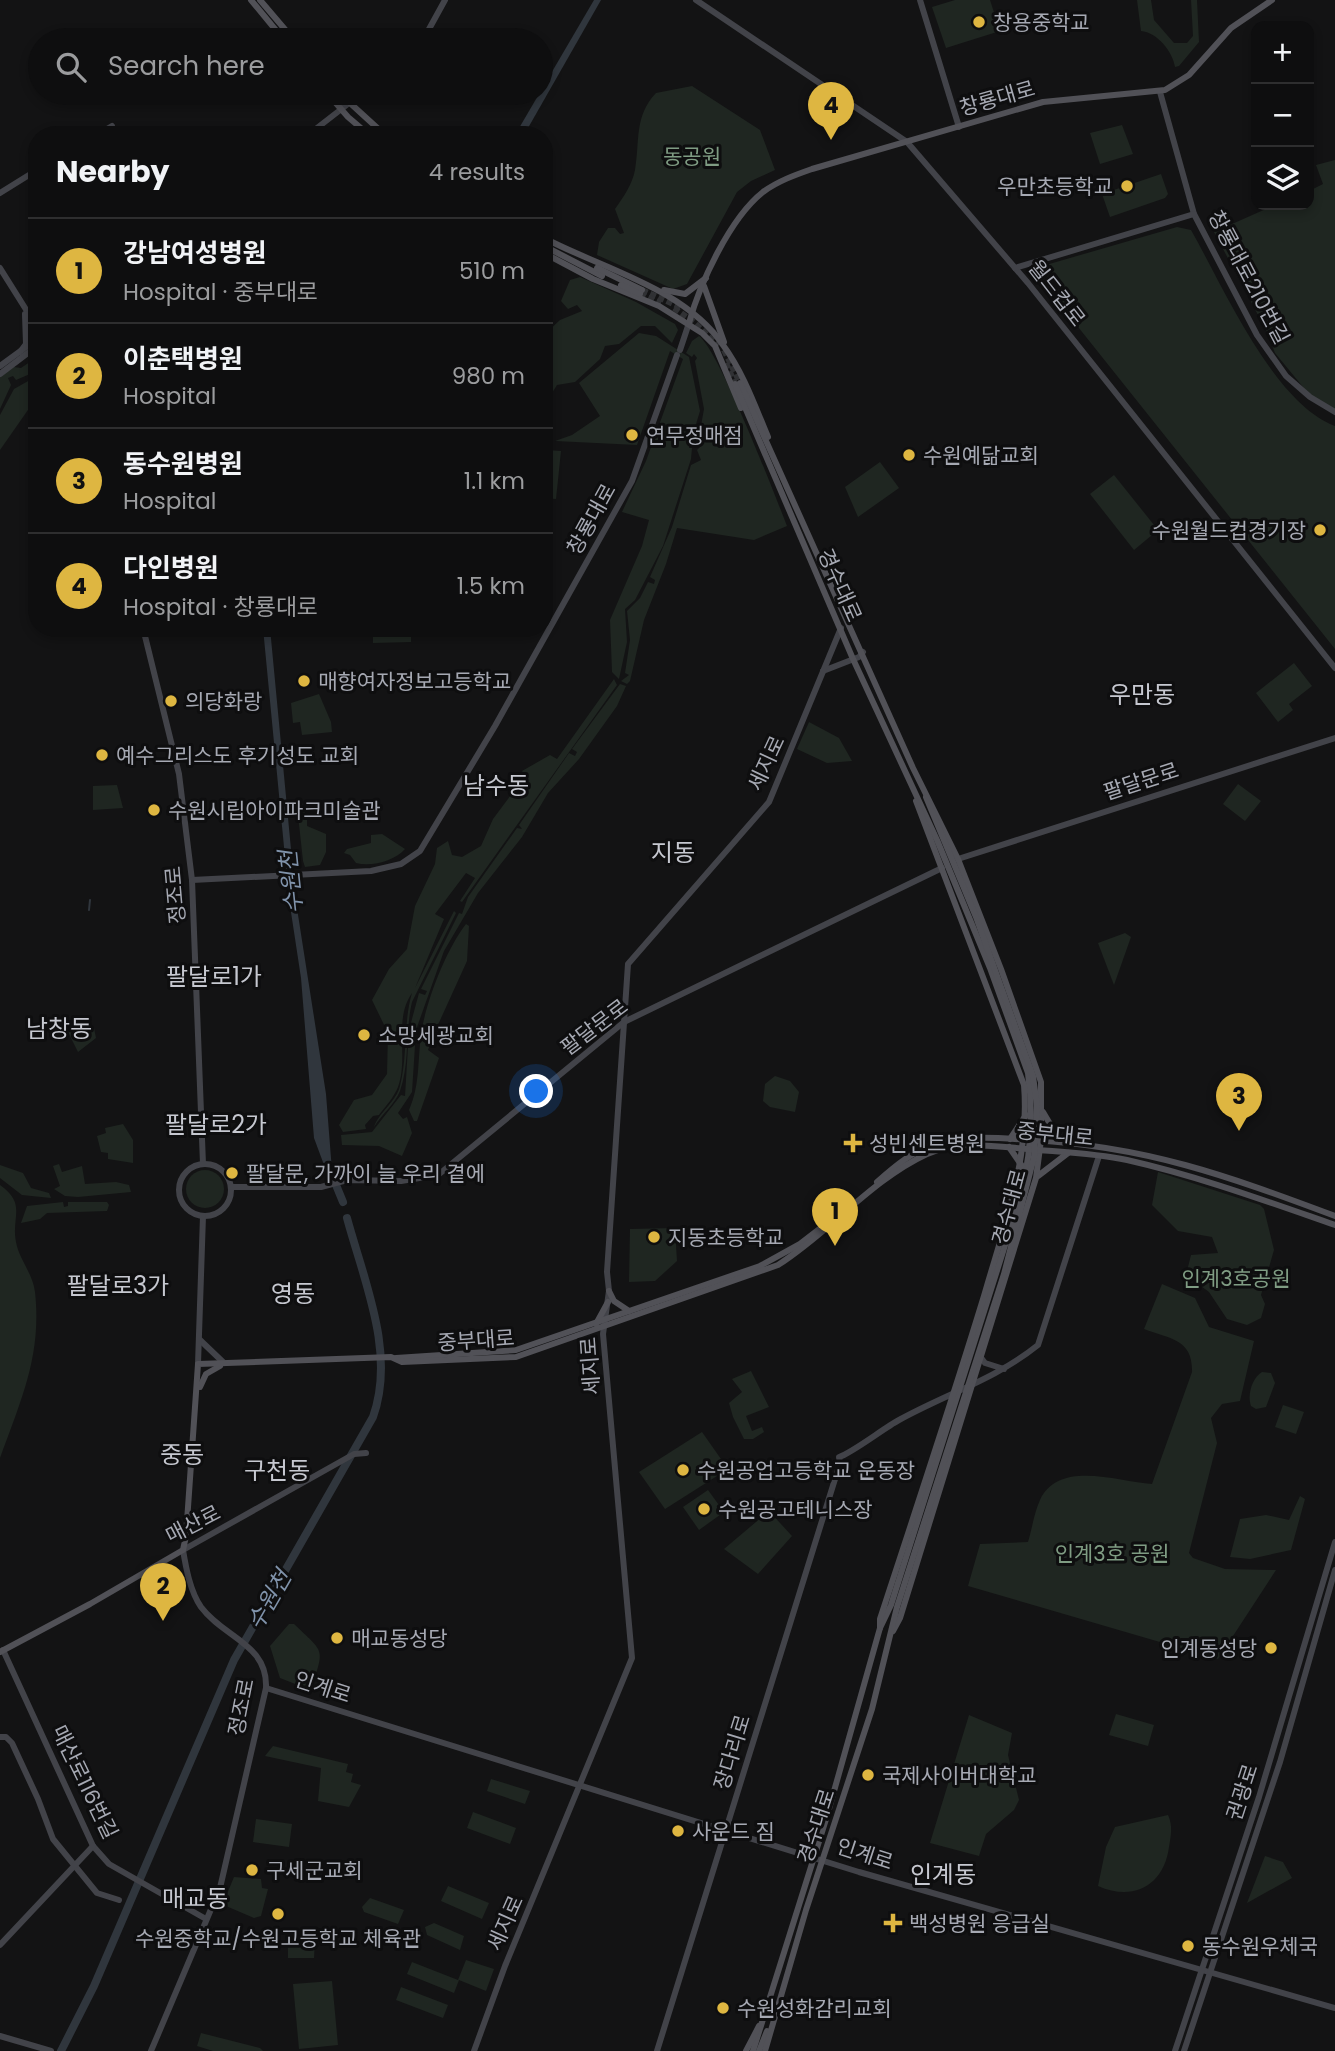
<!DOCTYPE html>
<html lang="en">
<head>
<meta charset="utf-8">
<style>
  body { margin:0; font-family:Poppins,"Noto Sans KR",sans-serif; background:#1c1c1d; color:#f1f3f6 }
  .controls { position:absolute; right:21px; top:21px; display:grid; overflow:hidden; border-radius:14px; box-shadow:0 4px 10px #0003 }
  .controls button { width:63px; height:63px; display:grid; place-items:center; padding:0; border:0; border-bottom:2px solid #2e2e2f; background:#0e0e0f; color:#f1f3f6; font:35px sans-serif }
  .you { position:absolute; left:537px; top:1092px; width:24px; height:24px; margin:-18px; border:5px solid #fff; border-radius:50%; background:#1a73e8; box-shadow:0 0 0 10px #1a73e833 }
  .badge { display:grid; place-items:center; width:46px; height:46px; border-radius:50%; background:#deb641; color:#111; font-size:23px; font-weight:700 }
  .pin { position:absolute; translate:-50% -58px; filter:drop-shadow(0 2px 4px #0008) }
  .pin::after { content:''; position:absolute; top:37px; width:24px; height:21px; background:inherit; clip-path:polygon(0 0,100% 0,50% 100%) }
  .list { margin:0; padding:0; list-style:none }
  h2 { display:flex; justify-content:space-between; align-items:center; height:91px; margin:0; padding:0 28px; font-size:30px }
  h2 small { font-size:23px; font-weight:400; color:#9b9c9e }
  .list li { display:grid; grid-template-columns:46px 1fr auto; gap:21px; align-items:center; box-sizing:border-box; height:105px; padding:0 28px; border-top:2px solid #2e2e2f }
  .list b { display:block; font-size:26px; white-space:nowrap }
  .list p { margin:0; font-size:23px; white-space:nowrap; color:#9b9c9e }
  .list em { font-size:23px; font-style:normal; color:#9b9c9e }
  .icon { flex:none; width:38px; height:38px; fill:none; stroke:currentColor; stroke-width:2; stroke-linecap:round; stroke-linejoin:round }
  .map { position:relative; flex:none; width:1335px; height:2051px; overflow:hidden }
  .search { position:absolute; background:#0e0e0f; box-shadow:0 4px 10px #0003; left:28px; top:28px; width:525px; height:77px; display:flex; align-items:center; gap:18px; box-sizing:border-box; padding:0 24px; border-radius:38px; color:#9b9c9e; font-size:26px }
  .panel { position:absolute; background:#0e0e0f; box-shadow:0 4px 10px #0003; left:28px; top:126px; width:525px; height:511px; border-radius:28px }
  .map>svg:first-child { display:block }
  .green { fill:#1f2621 }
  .water { fill:#30363d }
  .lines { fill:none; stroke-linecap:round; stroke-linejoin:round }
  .stream { stroke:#30363d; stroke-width:2 }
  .river { stroke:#30363d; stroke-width:8 }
  .primary-tunnel { stroke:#303134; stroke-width:6; stroke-dasharray:6 3; stroke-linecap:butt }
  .secondary { stroke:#424349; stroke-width:6 }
  .primary { stroke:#515157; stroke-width:6 }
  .poi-dot { fill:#deb641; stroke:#0e0e0f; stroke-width:2.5 }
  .labels { text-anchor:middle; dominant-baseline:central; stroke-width:6; stroke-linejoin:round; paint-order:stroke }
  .poi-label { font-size:21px; fill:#a6a9b3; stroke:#0e0e0f; text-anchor:start }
  .street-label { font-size:21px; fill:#a6a9b3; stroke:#0e0e0f }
  .park-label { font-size:21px; fill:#7f9c83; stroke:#0e0e0f }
  .water-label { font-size:23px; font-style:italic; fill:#8093ab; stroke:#0e0e0f }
  .quarter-label { font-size:24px; fill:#c6c8d0; stroke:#0e0e0f }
</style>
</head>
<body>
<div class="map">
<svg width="1335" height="2051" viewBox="0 0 1335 2051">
  <rect width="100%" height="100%" fill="#131314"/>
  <g class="green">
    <polygon points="955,0 990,0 1000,31 946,48 932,7"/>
    <path d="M1137,0H1151L1154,20L1174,43H1187L1193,36L1191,0H1197L1199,42L1179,66L1175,67C1173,52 1157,32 1141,31Z"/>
    <path d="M692,86L760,130L775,170L751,181L737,192L687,284L673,289L597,255L599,242L608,228H615L620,234L624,233L615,209C624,196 632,185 635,170C640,141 634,116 656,93Z"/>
    <polygon points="1122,125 1133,154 1100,164 1090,133"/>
    <polygon points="1335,160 1335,411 1308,393 1275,353 1266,330 1214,232 1275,205 1309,205 1309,191 1323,184 1316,165"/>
    <polygon points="1161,174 1168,194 1165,198 1110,217 1102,194"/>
    <path d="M1177,227L1191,230C1223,286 1273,403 1335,426V649L1039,278V267Z"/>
    <polygon points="580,277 636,302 675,324 678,330 672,343 655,326 641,326 619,344 605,346 600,359 575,382 557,385 544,406 544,335 560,320 582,311 577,305 568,309 561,301 570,280"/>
    <polygon points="639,333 656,336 689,357 700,411 693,434 689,435 689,448 692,448 691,459 663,546 635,600 625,609 627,642 619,679 612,672 610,620 642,546 649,520 622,512 646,461 683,359 670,351 637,445 555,441 572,435 600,416 579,383"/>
    <path d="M699,336C719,350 775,495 787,526L754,540L677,528L666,564L644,620L630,681L627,684L621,681L629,675L625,673L630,640L627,611L640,598L648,582L654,584L655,580L650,577L672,527L691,465L701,460L697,450L703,444L700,431L704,409L695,361L697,358L694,354L692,357L686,353L692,341Z"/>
    <polygon points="37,357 37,371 16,380 13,376 8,378 11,385 0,409 0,376 14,367 21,368"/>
    <polygon points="37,376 37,397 0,450 0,415 14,389"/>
    <polygon points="546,450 561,451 556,499 544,498 551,478"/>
    <polygon points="880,462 899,488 858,517 845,487"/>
    <polygon points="1114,475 1158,530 1134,550 1090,494"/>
    <polygon points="373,628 411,628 411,642 373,643"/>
    <polygon points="1294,663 1312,686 1289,704 1293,710 1278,722 1256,693"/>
    <path d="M614,679L617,685L462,902L460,901L475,878L466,873L435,914L444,919L415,988L454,911L456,913L412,1002C405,1031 410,1063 400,1091C395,1104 381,1115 374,1127C379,1112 396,1102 400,1086C408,1055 403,1023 412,993C393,1020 409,1057 398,1087C394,1097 386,1106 379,1115L373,1116L365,1125L366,1129L343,1132L339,1125L354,1100L372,1095L387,1074L388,1033L372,1000L389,969L407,949L415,906L435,864L437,848L448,841L452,855L462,857L481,846L493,819L525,776L522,771L550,755L557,759Z"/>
    <polygon points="620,684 626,686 617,706 579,759 548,793 522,837 478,893 444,951 416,1030 412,1092 398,1113 403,1119 407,1117 412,1133 402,1156 379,1146 342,1145 341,1135 372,1132 401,1095 405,1096 409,1030 419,993 425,995 427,991 421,989 459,913 462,914 468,897 517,828 522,829 519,825 569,753 575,756 577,752 572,749"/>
    <polygon points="319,694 331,722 332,732 302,735 300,722 293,723 291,703"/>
    <polygon points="809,722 839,738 852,761 827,763 797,749"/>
    <polygon points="1238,784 1261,801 1245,821 1223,804"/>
    <polygon points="117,785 123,808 93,810 93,786"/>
    <polygon points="301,801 307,811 307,826 326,834 326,852 320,865 305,867 303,861 297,806"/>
    <path d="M382,834L405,849C394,861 372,867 356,863L350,855L344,853L347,849L371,843V835Z"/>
    <path d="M466,924L469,926L467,961L432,1038L428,1050L439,1058L417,1121H414L409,1110C421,1083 417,1057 422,1029C427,999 447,948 466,924Z"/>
    <polygon points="1125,933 1131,937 1114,985 1098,943"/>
    <polygon points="84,1023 88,1030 94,1028 96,1038 78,1052 67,1030"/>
    <polygon points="775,1076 790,1081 799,1092 795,1112 770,1107 763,1101 765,1084"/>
    <polygon points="123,1124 133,1140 133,1163 108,1159 108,1153 101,1152 97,1136 106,1133 105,1128"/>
    <polygon points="59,1164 62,1172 82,1166 85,1184 116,1182 129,1185 131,1192 78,1197 65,1196 54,1189 60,1186 53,1166"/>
    <polygon points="0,1165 23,1173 31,1188 49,1193 51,1198 22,1195 0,1178"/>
    <circle cx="205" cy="1189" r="19"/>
    <polygon points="1158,1172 1260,1205 1264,1209 1274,1250 1261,1295 1265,1304 1261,1318 1247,1325 1227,1319 1209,1292 1186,1275 1191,1255 1218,1253 1212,1237 1178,1231 1152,1205"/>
    <path d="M0,1185C27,1204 11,1217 16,1242C19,1259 33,1274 35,1292C42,1355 21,1400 0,1458V1472Z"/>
    <polygon points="63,1202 64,1207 68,1206 68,1202 107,1202 109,1205 107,1211 47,1213 40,1219 21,1223 27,1206"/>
    <polygon points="675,1228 677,1261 655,1281 629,1282 630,1229"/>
    <path d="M1162,1284L1195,1298L1209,1327L1254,1341L1240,1401L1222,1404L1211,1418L1217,1443L1189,1553L1193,1558L1225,1569L1276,1570L1218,1659L968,1586L980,1544L1028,1542C1032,1529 1034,1513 1040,1500C1059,1459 1119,1482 1152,1484L1192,1372C1193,1339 1170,1339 1144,1329Z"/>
    <polygon points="751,1371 769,1407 746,1416 752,1431 762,1427 764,1432 753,1439 744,1439 733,1417 729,1403 742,1392 732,1379"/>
    <path d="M1262,1372L1271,1373L1275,1383L1266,1407L1256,1409L1251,1406C1247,1395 1252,1378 1262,1372Z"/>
    <polygon points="1283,1405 1304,1412 1296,1434 1275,1427"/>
    <polygon points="702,1432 728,1469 665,1509 639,1472"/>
    <polygon points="708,1490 724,1512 699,1530 683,1507"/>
    <polygon points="1300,1496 1305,1499 1291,1550 1250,1559 1230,1557 1240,1519 1266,1515 1289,1520"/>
    <polygon points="769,1511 792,1536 758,1574 724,1549"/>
    <path d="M289,1624H294C324,1653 325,1647 312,1687L308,1689L280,1678L270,1646Z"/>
    <polygon points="1116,1714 1154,1725 1148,1746 1109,1735"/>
    <polygon points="969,1715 1012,1733 1008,1755 1019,1800 1014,1810 986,1834 979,1856 930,1843"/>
    <polygon points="273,1746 348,1764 346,1772 353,1774 351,1782 361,1785 349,1807 318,1801 321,1768 265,1756"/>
    <polygon points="491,1779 530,1791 525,1804 487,1791"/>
    <polygon points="473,1812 516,1828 510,1844 467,1828"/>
    <path d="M1168,1815C1173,1826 1171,1835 1169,1847C1164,1885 1134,1902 1098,1886L1106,1847L1115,1827Z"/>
    <polygon points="256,1819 292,1824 289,1847 253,1842"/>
    <polygon points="1265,1856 1283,1862 1292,1878 1247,1903"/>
    <polygon points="234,1877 261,1879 262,1888 268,1889 261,1916 254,1918 226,1906 224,1901"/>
    <polygon points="448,1886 489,1903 482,1919 441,1901"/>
    <polygon points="370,1898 404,1910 398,1924 364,1912 362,1907"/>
    <polygon points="434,1923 464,1936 460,1950 427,1935 425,1927"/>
    <polygon points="288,1939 315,1940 314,1958 288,1958"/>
    <polygon points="466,1960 494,1969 486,1991 459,1980 454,1993 407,1974 412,1962 458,1980"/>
    <polygon points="332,1981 338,2045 299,2049 293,1984"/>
    <polygon points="401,1987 448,2005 443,2018 396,2000"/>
    <polygon points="201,2033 260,2048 263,2051 213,2051 197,2046"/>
  </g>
  <g class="water">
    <polygon points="594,0 601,0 524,135 515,135"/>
    <polygon points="263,628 270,628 296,902 326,1094 332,1171 327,1173 314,1138 301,978 289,899"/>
  </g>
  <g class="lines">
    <polyline class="stream" points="89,910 90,900"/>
    <g class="river">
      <polyline points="327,1163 343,1202"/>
      <path d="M61,2051L94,1986L234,1660L373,1417C396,1353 364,1281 347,1218"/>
    </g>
    <g class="primary-tunnel">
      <polyline points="642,290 682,308"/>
      <polyline points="640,294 661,303"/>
      <polyline points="674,308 695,323 718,346"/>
      <polyline points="724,350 740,383"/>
      <polyline points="726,363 735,384"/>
    </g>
    <g class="secondary">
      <polyline points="696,0 907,142 1028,283 1335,668"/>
      <polyline points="920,0 959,127"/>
      <polyline points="423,40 445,0"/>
      <polyline points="1160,92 1194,214 1257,335 1286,376 1310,397 1335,412"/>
      <polyline points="97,135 112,126"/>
      <polyline points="308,135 362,93"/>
      <polyline points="0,193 37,170"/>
      <polyline points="0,268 37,327"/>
      <polyline points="1015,268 1194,214"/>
      <polyline points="680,350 689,323"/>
      <polyline points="20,352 26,344 25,314"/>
      <polyline points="0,366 37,339"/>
      <polyline points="0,374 37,346"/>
      <polyline points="143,628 179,774 192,880 203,1164"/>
      <polyline points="823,671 859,657 863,652"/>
      <polyline points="958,859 1335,738"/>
      <polyline points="192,880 371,871 401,864 420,851 495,726 632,481 677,355"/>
      <circle cx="205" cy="1190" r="26"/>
      <polyline points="231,1187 321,1187 347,1180 401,1181 438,1175 624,1022 942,868"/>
      <polyline points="200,1340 224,1363"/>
      <polyline points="982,1359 985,1363 1004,1369"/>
      <polyline points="198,1364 203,1216"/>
      <path d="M840,1463L839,1457C852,1453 884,1428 899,1420C946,1394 996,1379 1038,1345L1099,1156"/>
      <polyline points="3,1650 93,1846 109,1864 206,1919"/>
      <polyline points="266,1688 859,1872 1335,2008"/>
      <polyline points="0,1737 6,1737 12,1743 38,1799 53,1839 97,1893 119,1900"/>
      <polyline points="0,1945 93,1846"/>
      <polyline points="0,2036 51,2051"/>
      <path d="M151,2051L220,1888L266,1688C268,1644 224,1638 201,1607C190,1591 186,1568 183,1550L354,1454L366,1453"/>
      <polyline points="474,2051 505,1966 632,1658 603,1334 609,1291 607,1272 628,964 769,802 841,628"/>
      <polyline points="657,2051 840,1463"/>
      <polyline points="1175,2051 1259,1797 1335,1542"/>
      <polyline points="1184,2051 1280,1762 1335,1570"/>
    </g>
    <g class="primary">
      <polyline points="251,0 284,40"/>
      <polyline points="260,0 294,40"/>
      <polyline points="327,93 348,117 369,135"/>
      <polyline points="339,93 385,135"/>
      <path d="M544,238C603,269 684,288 723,345C743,372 755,406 768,437"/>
      <polyline points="544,246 602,276"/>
      <polyline points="544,253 593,279 659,306 702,333 715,346 741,408"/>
      <polyline points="597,268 642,290"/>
      <polyline points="621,285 640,294"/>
      <polyline points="704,286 724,342"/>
      <polyline points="664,290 685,294 706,278"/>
      <path d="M689,323C700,283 730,218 763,192C778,181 795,175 812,169L1043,102L1165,90L1189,75L1231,28L1272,0"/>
      <polyline points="740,383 913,768 958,859 1001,969 1041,1082 1041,1140 1036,1178 900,1618 893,1631"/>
      <path d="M735,384L853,659L937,840L990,968L1028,1073C1034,1116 1031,1156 1020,1198L891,1605L880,1628L827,1816L753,2051"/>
      <polyline points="1043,1112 1056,1134 1063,1140"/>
      <polyline points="1010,1139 1026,1115"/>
      <polyline points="1009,1147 1022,1166"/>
      <polyline points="1038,1176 1068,1153"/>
      <path d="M877,1182C894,1167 916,1148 939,1143C969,1135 1000,1138 1030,1140C1146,1146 1228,1176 1335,1216"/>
      <polyline points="609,1291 614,1301 629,1311"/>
      <polyline points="596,1324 608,1302"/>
      <polyline points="396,1358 516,1350 760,1266 800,1244 839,1214"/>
      <polyline points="200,1387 206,1374 220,1366"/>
      <path d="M880,1628V1619C915,1512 951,1404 984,1296C1004,1226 1030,1159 1024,1085L916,801"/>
      <path d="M0,1652L90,1604L183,1550L186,1536L198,1364L391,1357L402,1362L516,1357L778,1265C830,1232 871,1180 927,1154C958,1140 994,1146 1027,1149C1060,1152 1094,1153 1127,1160C1198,1176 1266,1201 1335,1225"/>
      <polyline points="746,2051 759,2026"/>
      <polyline points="759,2051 767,2031"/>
      <polyline points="765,2051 806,1910 872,1709 897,1607 1004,1274 1034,1157 1037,1106 1033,1076 976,917 926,797"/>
    </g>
  </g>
  <g class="poi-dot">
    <circle cx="979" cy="22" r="7"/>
    <circle cx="1127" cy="186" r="7"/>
    <circle cx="632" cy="435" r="7"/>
    <circle cx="909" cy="455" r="7"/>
    <circle cx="1320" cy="530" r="7"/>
    <circle cx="304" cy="681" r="7"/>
    <circle cx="171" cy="701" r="7"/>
    <circle cx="102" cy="755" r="7"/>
    <circle cx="154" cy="810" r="7"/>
    <circle cx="364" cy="1035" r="7"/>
    <path d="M849.5 1132.5h7v7h7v7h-7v7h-7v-7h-7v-7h7z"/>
    <circle cx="232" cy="1173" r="7"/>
    <circle cx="654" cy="1237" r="7"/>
    <circle cx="683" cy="1470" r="7"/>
    <circle cx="704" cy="1509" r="7"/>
    <circle cx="337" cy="1638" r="7"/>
    <circle cx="1271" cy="1648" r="7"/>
    <circle cx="868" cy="1775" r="7"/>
    <circle cx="678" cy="1831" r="7"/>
    <circle cx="252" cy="1870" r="7"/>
    <circle cx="278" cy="1914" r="7"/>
    <path d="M889.5 1912.5h7v7h7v7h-7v7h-7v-7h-7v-7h7z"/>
    <circle cx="1188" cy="1946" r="7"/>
    <circle cx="723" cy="2008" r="7"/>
  </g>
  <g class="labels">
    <g class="poi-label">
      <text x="993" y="22">창용중학교</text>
      <text x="1113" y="186" text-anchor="end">우만초등학교</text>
      <text x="646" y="435">연무정매점</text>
      <text x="923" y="455">수원예닮교회</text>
      <text x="1306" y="530" text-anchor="end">수원월드컵경기장</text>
      <text x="318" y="681">매향여자정보고등학교</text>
      <text x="185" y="701">의당화랑</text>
      <text x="116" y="755">예수그리스도 후기성도 교회</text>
      <text x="168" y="810">수원시립아이파크미술관</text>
      <text x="378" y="1035">소망세광교회</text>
      <text x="869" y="1143">성빈센트병원</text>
      <text x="246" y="1173">팔달문, 가까이 늘 우리 곁에</text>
      <text x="668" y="1237">지동초등학교</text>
      <text x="697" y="1470">수원공업고등학교 운동장</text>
      <text x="718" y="1509">수원공고테니스장</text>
      <text x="351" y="1638">매교동성당</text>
      <text x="1257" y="1648" text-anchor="end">인계동성당</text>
      <text x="882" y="1775">국제사이버대학교</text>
      <text x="692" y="1831">사운드 짐</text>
      <text x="266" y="1870">구세군교회</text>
      <text x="909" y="1923">백성병원 응급실</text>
      <text x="278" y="1938" text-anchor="middle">수원중학교/수원고등학교 체육관</text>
      <text x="1202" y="1946">동수원우체국</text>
      <text x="737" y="2008">수원성화감리교회</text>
    </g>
    <g class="street-label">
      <text transform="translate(997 98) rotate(-16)">창룡대로</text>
      <text transform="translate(1249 277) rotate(62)">창룡대로210번길</text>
      <text transform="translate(1057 293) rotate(52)">월드컵로</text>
      <text transform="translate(591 519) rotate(-61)">창룡대로</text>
      <text transform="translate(840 585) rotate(66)">경수대로</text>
      <text transform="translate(766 763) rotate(-65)">세지로</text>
      <text transform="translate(1141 781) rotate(-18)">팔달문로</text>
      <text transform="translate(175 895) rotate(-95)">정조로</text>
      <text transform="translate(594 1027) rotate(-37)">팔달문로</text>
      <text transform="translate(1055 1134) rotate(6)">중부대로</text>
      <text transform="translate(1009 1207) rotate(-75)">경수대로</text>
      <text transform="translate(476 1340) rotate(-4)">중부대로</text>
      <text transform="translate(590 1366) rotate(-94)">세지로</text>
      <text transform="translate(193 1524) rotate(-27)">매산로</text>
      <text transform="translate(323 1687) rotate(18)">인계로</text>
      <text transform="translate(241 1707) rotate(-79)">정조로</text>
      <text transform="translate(732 1752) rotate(-73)">장다리로</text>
      <text transform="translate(85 1782) rotate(64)">매산로116번길</text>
      <text transform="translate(1242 1792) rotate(-72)">권광로</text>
      <text transform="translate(816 1826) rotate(-72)">경수대로</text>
      <text transform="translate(865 1854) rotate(18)">인계로</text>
      <text transform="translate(505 1923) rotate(-66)">세지로</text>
    </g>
    <g class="park-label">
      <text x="692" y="156">동공원</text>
      <text x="1236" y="1278">인계3호공원</text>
      <text x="1112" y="1553">인계3호 공원</text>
    </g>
    <g class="water-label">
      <text transform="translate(291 882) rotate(-96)">수원천</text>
      <text transform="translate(269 1600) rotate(-60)">수원천</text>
    </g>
    <g class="quarter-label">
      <text x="1142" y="694">우만동</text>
      <text x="496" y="785">남수동</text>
      <text x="673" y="852">지동</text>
      <text x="214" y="976">팔달로1가</text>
      <text x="59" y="1028">남창동</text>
      <text x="216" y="1124">팔달로2가</text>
      <text x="118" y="1285">팔달로3가</text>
      <text x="293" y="1293">영동</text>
      <text x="182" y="1454">중동</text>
      <text x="277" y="1470">구천동</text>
      <text x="943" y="1874">인계동</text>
      <text x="195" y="1898">매교동</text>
    </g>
  </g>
</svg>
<div class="controls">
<button>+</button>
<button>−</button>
<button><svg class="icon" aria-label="layers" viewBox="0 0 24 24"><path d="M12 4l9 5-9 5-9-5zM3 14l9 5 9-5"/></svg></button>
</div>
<div class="you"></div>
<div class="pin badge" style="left:835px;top:1246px">1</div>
<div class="pin badge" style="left:163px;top:1621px">2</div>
<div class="pin badge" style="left:1239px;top:1131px">3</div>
<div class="pin badge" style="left:831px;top:140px">4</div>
<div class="search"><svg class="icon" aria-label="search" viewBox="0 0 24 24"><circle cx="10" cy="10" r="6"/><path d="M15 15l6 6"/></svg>Search here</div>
<section class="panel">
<h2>Nearby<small>4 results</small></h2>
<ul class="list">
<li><span class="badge">1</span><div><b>강남여성병원</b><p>Hospital · 중부대로</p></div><em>510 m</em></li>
<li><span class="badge">2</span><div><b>이춘택병원</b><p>Hospital</p></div><em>980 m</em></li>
<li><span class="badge">3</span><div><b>동수원병원</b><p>Hospital</p></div><em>1.1 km</em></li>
<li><span class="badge">4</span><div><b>다인병원</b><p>Hospital · 창룡대로</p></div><em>1.5 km</em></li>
</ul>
</section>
</div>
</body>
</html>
